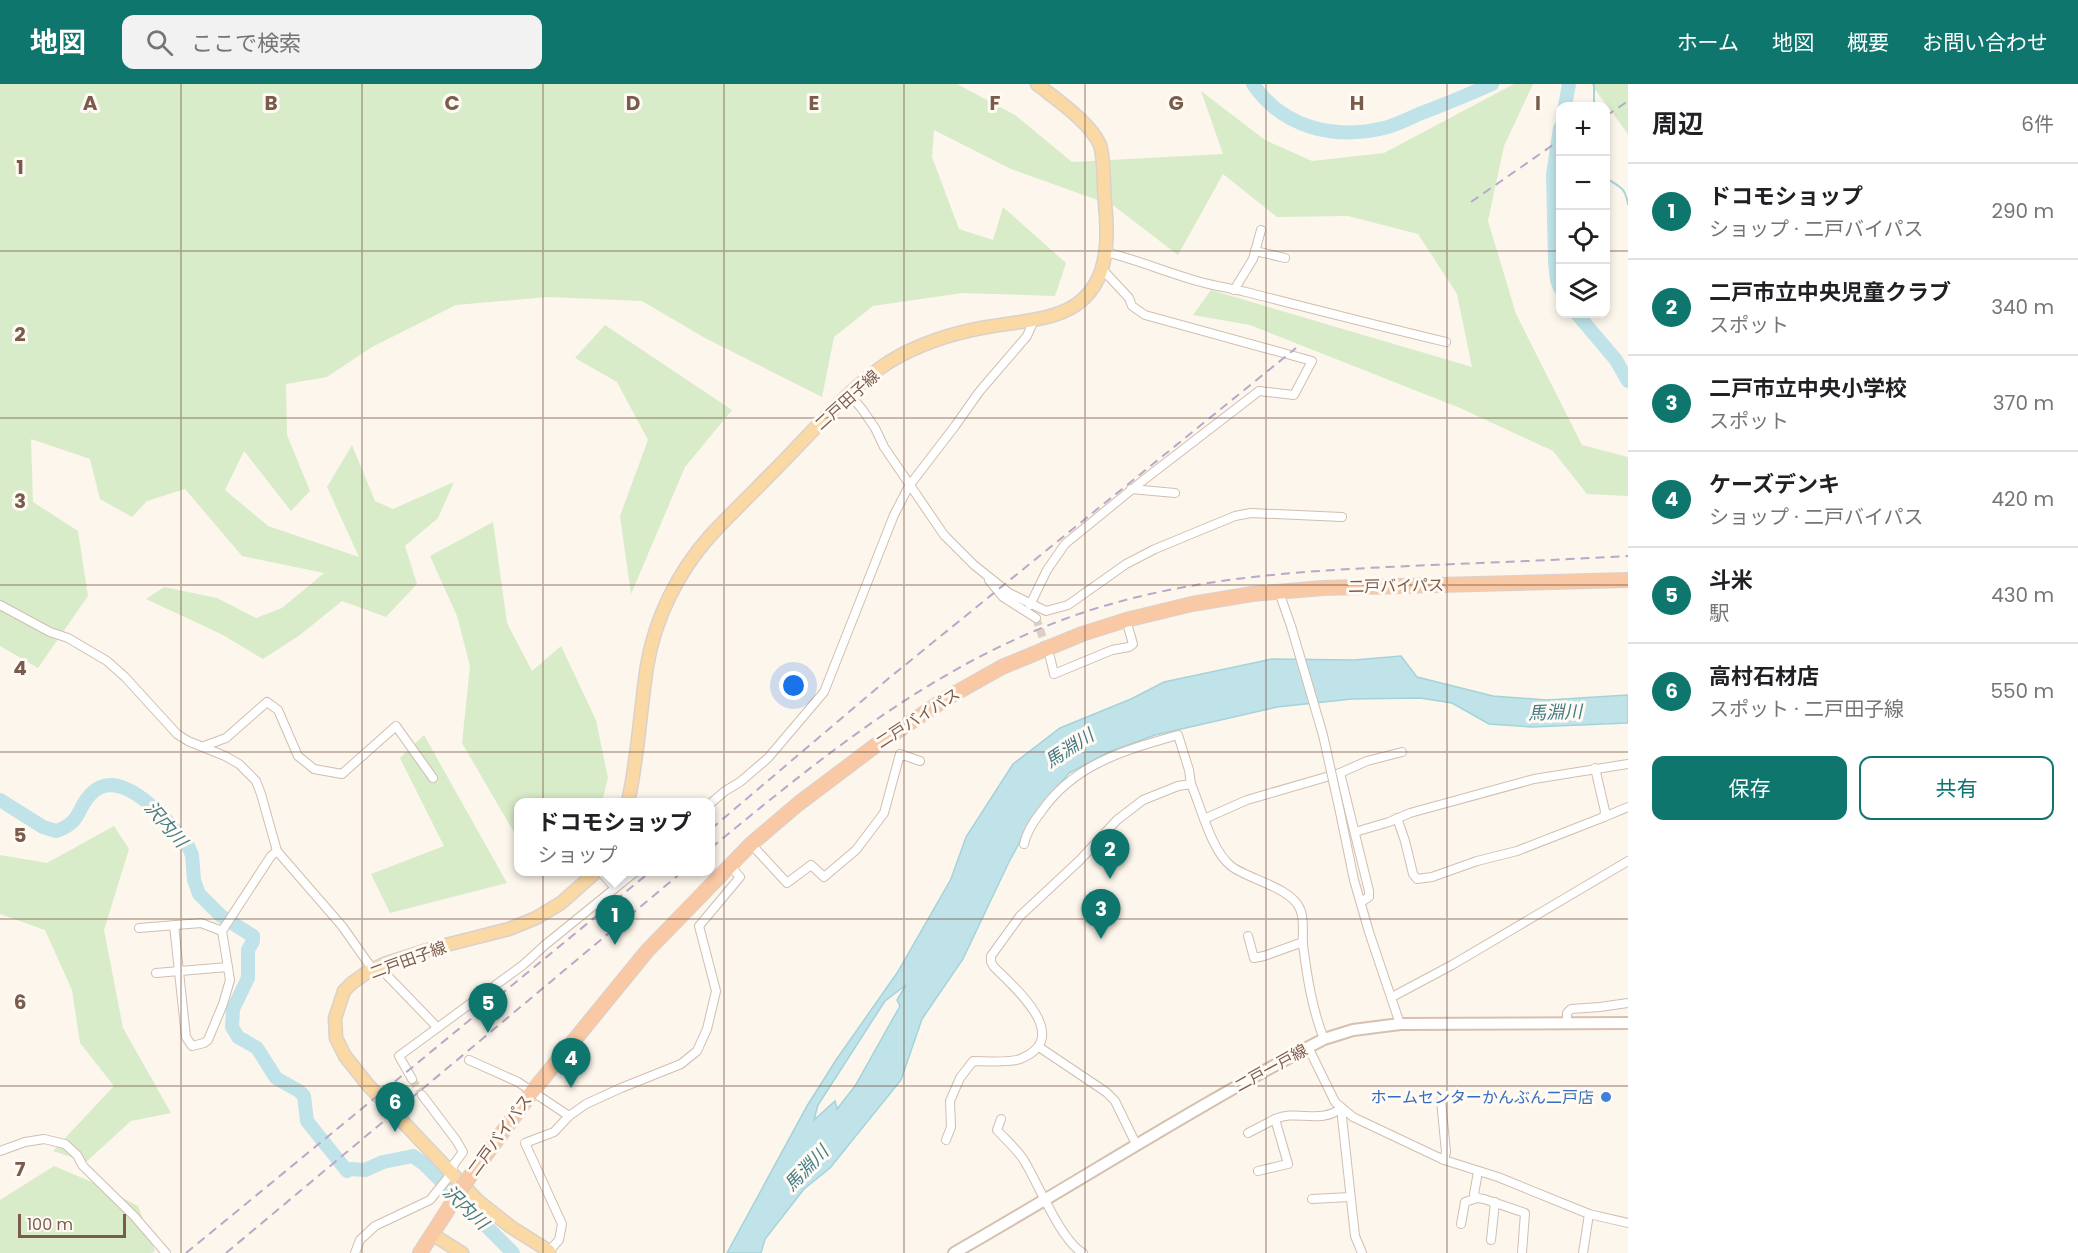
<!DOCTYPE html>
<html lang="ja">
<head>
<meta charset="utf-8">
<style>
  body { margin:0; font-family:Poppins,"Noto Sans JP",sans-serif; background:#f2f2f2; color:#202124 }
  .controls { position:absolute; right:18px; top:18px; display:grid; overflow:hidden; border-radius:12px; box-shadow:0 3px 9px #0003 }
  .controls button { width:54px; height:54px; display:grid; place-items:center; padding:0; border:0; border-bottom:2px solid #e0e0e0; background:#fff; color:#202124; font:30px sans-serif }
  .scale { position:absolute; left:18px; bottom:15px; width:108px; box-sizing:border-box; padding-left:6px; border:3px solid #7a5c4d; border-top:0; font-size:16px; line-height:21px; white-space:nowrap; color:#7a5c4d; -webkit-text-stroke:4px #fffaf3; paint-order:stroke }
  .you { position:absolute; left:794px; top:602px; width:21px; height:21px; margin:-15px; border:4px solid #fff; border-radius:50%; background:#1a73e8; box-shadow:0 0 0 9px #1a73e833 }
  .badge { display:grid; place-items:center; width:39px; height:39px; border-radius:50%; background:#0f766e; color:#fff; font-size:20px; font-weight:700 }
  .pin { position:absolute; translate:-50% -50px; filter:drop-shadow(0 2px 3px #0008) }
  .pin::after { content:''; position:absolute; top:32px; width:21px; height:18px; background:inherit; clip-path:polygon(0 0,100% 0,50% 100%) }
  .popup { position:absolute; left:514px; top:714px; width:201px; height:78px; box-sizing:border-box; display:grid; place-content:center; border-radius:12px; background:#fff; filter:drop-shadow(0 2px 4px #0005); font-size:20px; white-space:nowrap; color:#757577 }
  .popup b { font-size:22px; color:#202124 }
  .popup::after { content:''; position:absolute; left:50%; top:100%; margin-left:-12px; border:12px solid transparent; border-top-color:#fff }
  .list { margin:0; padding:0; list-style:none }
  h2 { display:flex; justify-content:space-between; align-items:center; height:78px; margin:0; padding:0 24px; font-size:26px }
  h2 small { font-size:20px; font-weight:400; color:#757577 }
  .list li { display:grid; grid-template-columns:39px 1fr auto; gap:18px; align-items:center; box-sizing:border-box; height:96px; padding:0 24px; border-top:2px solid #e0e0e0 }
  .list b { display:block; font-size:22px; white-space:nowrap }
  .list p { margin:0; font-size:20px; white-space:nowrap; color:#757577 }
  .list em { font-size:20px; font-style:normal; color:#757577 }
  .actions { display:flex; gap:12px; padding:18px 24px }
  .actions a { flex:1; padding:14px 0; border:2px solid #0f766e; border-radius:12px; text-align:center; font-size:21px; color:#0f766e }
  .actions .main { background:#0f766e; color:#fff }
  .icon { flex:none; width:33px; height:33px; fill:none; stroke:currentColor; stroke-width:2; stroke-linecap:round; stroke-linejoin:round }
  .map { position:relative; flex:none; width:1628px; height:1169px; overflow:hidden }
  header { display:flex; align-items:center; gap:36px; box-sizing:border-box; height:84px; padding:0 30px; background:#0f766e; color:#fff }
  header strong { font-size:28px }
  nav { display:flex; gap:33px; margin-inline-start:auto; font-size:21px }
  .search { width:420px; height:54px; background:#f2f2f2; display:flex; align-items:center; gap:15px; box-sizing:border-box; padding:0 21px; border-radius:12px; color:#757577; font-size:22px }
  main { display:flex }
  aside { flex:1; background:#fff }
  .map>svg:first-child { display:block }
  .green { fill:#d8ecc9 }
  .water { fill:#bfe3e8; stroke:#a5d3da; stroke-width:1.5; fill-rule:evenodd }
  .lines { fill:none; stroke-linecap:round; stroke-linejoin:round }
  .stream { stroke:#a5d3da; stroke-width:2 }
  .river { stroke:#bfe3e8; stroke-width:14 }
  .minor-tunnel { stroke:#dcd0c4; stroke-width:8; stroke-dasharray:8 4; stroke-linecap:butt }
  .minor-casing { stroke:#d1beb0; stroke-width:10 }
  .secondary-casing { stroke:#d6c0b0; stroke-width:14 }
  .primary-casing { stroke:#dad1cd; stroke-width:15 }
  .trunk-casing { stroke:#dad1cd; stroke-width:16 }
  .minor { stroke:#fff; stroke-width:8 }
  .secondary { stroke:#fff; stroke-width:10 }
  .primary { stroke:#fbd9a5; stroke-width:12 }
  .trunk { stroke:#f9c8a4; stroke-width:14 }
  .rail { stroke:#b9a8c9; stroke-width:2; stroke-dasharray:9 6; stroke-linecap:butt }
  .minor-bridge-casing { stroke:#d1beb0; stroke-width:10; stroke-linecap:butt }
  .trunk-bridge-casing { stroke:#dad1cd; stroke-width:16; stroke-linecap:butt }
  .minor-bridge { stroke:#fff; stroke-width:8 }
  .trunk-bridge { stroke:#f9c8a4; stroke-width:14 }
  .grid { fill:none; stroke:#7a5c4d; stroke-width:1.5; stroke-opacity:0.55 }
  .shop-dot { fill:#3f7fe0; stroke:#fffaf3; stroke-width:2 }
  .labels { text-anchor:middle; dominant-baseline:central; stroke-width:6; stroke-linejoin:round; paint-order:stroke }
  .street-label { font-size:16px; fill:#7a5c4d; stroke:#fffaf3 }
  .shop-label { font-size:16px; fill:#366cbe; stroke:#fffaf3; text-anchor:end }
  .water-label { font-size:18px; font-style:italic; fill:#437c86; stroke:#fffaf3 }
  .grid-label { font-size:20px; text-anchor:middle; font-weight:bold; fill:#7a5c4d; stroke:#fffaf3; stroke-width:6; stroke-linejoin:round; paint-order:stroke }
</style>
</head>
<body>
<header>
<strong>地図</strong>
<div class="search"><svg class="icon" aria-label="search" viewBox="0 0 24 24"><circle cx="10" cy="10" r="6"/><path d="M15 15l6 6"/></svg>ここで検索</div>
<nav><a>ホーム</a><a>地図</a><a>概要</a><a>お問い合わせ</a></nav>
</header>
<main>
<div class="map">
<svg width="1628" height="1169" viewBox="0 0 1628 1169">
  <rect width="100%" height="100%" fill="#fdf6ec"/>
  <g class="green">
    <polygon points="0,0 957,0 1015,31 1072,78 1223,70 1201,7 1265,56 1312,77 1384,69 1514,0 1533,0 1504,62 1488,137 1516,230 1582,361 1628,373 1628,412 1587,410 1553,367 1460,324 1250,241 1193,231 1211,206 1472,283 1457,210 1418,150 1348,132 1277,133 1223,90 1178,171 1114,122 1011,85 934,46 932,73 959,145 993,156 1003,123 1066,179 1055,212 962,209 873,222 834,253 822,313 705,254 642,217 548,213 456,221 372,263 327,293 286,300 287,351 310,407 291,427 244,367 225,406 268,442 359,473 327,403 352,361 375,417 393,425 454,398 438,434 405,462 417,500 386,533 342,517 300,551 263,575 221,550 146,515 164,503 217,514 256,534 282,524 324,489 242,472 185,405 147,417 132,433 100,415 90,375 31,355 33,418 78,447 88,512 38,584 0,562"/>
    <polygon points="1591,0 1628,0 1628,50"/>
    <polygon points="605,241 732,326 685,383 631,510 620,432 648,356 617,298 575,274"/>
    <polygon points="493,438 507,539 532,587 561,562 596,636 608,694 602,718 519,718 519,757 462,659 470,582 457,532 430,472"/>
    <polygon points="424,651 507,799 390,829 371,790 444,762 400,674"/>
    <polygon points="114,742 129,765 104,846 123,944 171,1029 131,1037 86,1078 53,1067 114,1002 80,959 72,906 45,846 0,830 0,771 47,779"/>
    <polygon points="54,1082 92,1098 138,1122 155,1167 151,1169 0,1169 0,1116"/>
  </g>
  <path class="water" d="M1401,572L1417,593L1493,612L1547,616L1628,611V639L1532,643L1489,640L1452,619L1420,614L1352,615L1277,623L1155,651L1109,668L1069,689L1035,729L1008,780L963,875L922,935L901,996L830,1084L804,1105L765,1155L761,1169H727L807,1022L836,976L897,889L951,795L966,753L1013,680L1060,644L1131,615L1164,598L1272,575L1354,576ZM906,901L897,916L900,922L855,1002L837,1025L835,1017L814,1036L818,1021L885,917Z"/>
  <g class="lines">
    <g class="stream">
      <polyline points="1594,22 1594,0"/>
      <path d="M1606,94C1620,103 1625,103 1628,120"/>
    </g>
    <g class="river">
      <path d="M1253,0C1283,44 1334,56 1384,44C1396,41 1408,35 1419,30C1443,21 1468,11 1492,0"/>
      <polyline points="1565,22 1569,0"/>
      <polyline points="1560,44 1553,90 1555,178 1557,196 1560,204"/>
      <polyline points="1577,230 1616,276 1628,297"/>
      <path d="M0,716L43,743L56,747C83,738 76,723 93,708C123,681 172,741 188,762L192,771L194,796L199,810L221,832L253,852V857L248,866V894L233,925L232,943L238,953L257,964L276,994L299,1007L304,1012L307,1037L347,1087L351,1085L365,1086L383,1078L413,1072L424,1080L513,1169"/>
    </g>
    <g class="minor-tunnel">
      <polyline points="1036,534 1047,566"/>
      <polyline points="412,995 422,1011"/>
    </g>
    <g class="minor-casing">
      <g id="minor">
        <polyline points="1255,167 1285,174"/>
        <path d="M1106,168C1137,176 1166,188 1197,197C1214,202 1230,204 1246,208C1313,225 1379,242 1446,258"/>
        <polyline points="1234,206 1253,175 1261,146"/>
        <polyline points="850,311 862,325 875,344 884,363 944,451 974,481 1009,509 1046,527 1068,521 1126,480 1155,465 1235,432 1251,429 1342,433"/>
        <polyline points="1131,405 1175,409"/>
        <polyline points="989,496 1003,513 1036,534"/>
        <polyline points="1279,508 1291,542"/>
        <polyline points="0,521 50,548 68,554 107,577 125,593 177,650 188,657 225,672 239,680 256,697 261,710 277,767 342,842 373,886"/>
        <polyline points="1030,521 1047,486 1065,460 1141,398 1259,307 1294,311 1312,277 1145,231 1132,222 1129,214 1103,186"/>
        <polyline points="1050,573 1054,590 1112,566 1129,563 1133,560 1126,536"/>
        <polyline points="204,662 226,654 267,618 278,626 298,672 314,685 342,690 396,642 433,694"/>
        <polyline points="1340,689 1367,677 1402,668"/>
        <polyline points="711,719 725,707 740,698 768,674 824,608 894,431 909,402 955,342 979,308 1027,252 1034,236"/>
        <polyline points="1340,728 1354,796 1369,848 1400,940"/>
        <polyline points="1604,733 1628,723"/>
        <polyline points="1397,734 1405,757 1413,790 1417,795 1432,793 1477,777 1517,767 1604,733 1605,727 1595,684"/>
        <polyline points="1204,735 1247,716 1340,689 1369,807 1369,813 1361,818"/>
        <polyline points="1355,748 1389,738 1410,729 1534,695 1628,680"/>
        <polyline points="751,760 787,799 811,781 824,793 856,766 884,729 900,670 920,677"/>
        <path d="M1024,760C1027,747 1033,738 1041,728C1074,680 1125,666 1178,651L1189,686L1191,700"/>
        <polyline points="601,788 615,804"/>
        <polyline points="174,841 186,953 192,962 204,959 208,956 223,920 230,896 222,847 271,772 277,767"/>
        <polyline points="139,844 201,839 222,847"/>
        <polyline points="1248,852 1254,874 1264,872 1303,858"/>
        <polyline points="379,883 437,943"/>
        <polyline points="156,889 228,883"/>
        <polyline points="1392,913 1452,881 1628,777"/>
        <polyline points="1567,940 1567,929 1571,925 1600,923 1628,919"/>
        <polyline points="1039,963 1106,1008 1115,1017 1136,1060"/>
        <polyline points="1308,963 1335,1018 1353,1033 1444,1076 1498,1093 1589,1130 1628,1139"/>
        <polyline points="469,976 518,998 569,1032"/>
        <polyline points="412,995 399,972 523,881 545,861 635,788"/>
        <polyline points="1441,1016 1446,1068 1444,1076"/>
        <polyline points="1341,1024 1355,1152 1362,1169"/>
        <path d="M1001,1035L997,1046C1006,1056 1018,1066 1025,1078C1038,1100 1062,1158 1083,1169"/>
        <polyline points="1248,1049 1275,1035"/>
        <path d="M946,1056L951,1043L950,1017L960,994L973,977C985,977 1009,979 1020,975C1074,954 1015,904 994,883L991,878V872L1020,832L1080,776L1117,736L1143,716L1178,702L1191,700C1201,723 1211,766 1231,782C1247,795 1291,803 1300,825C1305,835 1302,850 1303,861C1307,892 1312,925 1324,955"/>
        <polyline points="0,1067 25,1058 44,1055 65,1060 77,1071 83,1082 134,1132 166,1169"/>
        <path d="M1258,1087L1288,1080L1275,1035C1297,1025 1320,1041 1341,1024"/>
        <polyline points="1478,1088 1474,1110 1477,1114 1484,1115 1525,1129 1522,1169"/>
        <polyline points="1312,1115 1350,1113"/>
        <polyline points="1461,1140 1465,1118 1477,1114"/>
        <polyline points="1491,1156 1495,1118"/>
        <polyline points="549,1167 559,1156 562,1140 525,1059 554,1048 569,1032 586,1020 621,1004 681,980 697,967 707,945 716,907 699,842 740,793 731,783"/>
        <polyline points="355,1169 360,1156 375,1142 430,1116 451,1090 454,1080 463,1068 456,1056 422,1011"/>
        <polyline points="1583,1169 1589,1130"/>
      </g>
    </g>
    <g class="secondary-casing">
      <path id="secondary" d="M954,1169C1078,1098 1197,1021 1324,955L1353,946L1400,940L1628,939"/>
    </g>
    <g class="primary-casing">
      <g id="primary">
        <path d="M628,718C638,674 640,628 647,582C655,534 678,488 710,452C738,422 768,394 796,364C824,335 855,300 889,278C920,259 952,249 987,243C1009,239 1032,238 1054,231C1107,215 1110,166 1105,119C1103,101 1105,78 1100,61C1090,38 1057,16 1037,0"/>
        <polyline points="432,1150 462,1169"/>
        <polyline points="547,1169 549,1167 511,1143 478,1117 368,1001 345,972 336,954 335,934 344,907 352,899 366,889 384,880 434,864 509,845 536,834 561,819 596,788"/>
      </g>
    </g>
    <g class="trunk-casing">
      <g id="trunk">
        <polyline points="468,1095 532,1008 647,867 751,760 798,720 875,662 947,614 1002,583 1082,550 1126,536 1192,520 1252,510 1323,504 1628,496"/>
        <polyline points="420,1169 454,1116"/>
      </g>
    </g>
    <use href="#minor" class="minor"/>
    <use href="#secondary" class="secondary"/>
    <use href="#primary" class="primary"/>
    <use href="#trunk" class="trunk"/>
    <g class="rail">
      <polyline points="1606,32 1628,17"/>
      <polyline points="1471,118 1560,56"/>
      <polyline points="711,745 889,594 1296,264"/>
      <path d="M711,764C829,667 945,572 1094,525C1197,493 1301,487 1409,482C1482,479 1555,476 1628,472"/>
      <polyline points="186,1169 650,788"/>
      <polyline points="226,1169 682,788"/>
    </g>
    <g class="minor-bridge-casing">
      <polyline id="minor-bridge" points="1291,542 1323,651 1340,728"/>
    </g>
    <g class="trunk-bridge-casing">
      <polyline id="trunk-bridge" points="454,1116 468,1095"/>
    </g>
    <use href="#minor-bridge" class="minor-bridge"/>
    <use href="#trunk-bridge" class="trunk-bridge"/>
  </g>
  <path class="grid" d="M181,0V1169M362,0V1169M543,0V1169M724,0V1169M904,0V1169M1085,0V1169M1266,0V1169M1447,0V1169M0,167H1560M1606,167H1628M0,334H1628M0,501H1628M0,668H1628M0,835H1628M0,1002H1628"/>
  <circle class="shop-dot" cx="1606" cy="1013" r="6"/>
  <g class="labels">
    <g class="street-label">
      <text transform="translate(847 316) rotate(-42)">二戸田子線</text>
      <text transform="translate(1396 502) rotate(-1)">二戸バイパス</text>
      <text transform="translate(918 634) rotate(-33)">二戸バイパス</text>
      <text transform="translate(408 876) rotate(-20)">二戸田子線</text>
      <text transform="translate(1271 984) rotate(-29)">二戸一戸線</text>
      <text transform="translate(500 1051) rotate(-54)">二戸バイパス</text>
    </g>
    <g class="shop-label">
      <text x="1594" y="1013">ホームセンターかんぶん二戸店</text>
    </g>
    <g class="water-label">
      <text transform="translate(1555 628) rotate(-2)">馬淵川</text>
      <text transform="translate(1069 664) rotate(-33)">馬淵川</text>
      <text transform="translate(166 740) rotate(49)">沢内川</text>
      <text transform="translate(806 1084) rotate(-46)">馬淵川</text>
      <text transform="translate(466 1123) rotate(44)">沢内川</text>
    </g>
  </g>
  <g class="grid-label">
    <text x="90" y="26">A</text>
    <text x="271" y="26">B</text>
    <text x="452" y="26">C</text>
    <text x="633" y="26">D</text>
    <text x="814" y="26">E</text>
    <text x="995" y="26">F</text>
    <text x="1176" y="26">G</text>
    <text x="1357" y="26">H</text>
    <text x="1538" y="26">I</text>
    <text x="20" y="90">1</text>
    <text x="20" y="257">2</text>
    <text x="20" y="424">3</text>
    <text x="20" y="591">4</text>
    <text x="20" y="758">5</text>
    <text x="20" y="925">6</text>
    <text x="20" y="1092">7</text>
  </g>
</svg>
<div class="controls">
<button>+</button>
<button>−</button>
<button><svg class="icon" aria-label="locate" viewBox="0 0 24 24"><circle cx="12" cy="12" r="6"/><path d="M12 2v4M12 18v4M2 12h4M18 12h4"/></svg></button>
<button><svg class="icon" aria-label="layers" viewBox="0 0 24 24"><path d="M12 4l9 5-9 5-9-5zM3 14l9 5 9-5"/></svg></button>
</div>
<div class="scale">100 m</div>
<div class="you"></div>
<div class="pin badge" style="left:615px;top:861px">1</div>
<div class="popup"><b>ドコモショップ</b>ショップ</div>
<div class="pin badge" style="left:1110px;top:795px">2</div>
<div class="pin badge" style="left:1101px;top:855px">3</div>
<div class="pin badge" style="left:571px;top:1004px">4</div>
<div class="pin badge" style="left:488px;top:949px">5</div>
<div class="pin badge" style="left:395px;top:1048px">6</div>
</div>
<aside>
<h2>周辺<small>6件</small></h2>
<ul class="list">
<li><span class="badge">1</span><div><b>ドコモショップ</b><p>ショップ · 二戸バイパス</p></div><em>290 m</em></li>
<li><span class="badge">2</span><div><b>二戸市立中央児童クラブ</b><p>スポット</p></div><em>340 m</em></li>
<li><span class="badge">3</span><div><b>二戸市立中央小学校</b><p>スポット</p></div><em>370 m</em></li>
<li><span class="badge">4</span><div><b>ケーズデンキ</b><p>ショップ · 二戸バイパス</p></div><em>420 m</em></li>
<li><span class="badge">5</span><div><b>斗米</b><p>駅</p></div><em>430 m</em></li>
<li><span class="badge">6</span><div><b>高村石材店</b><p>スポット · 二戸田子線</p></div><em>550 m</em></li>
</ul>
<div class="actions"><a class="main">保存</a><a>共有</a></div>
</aside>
</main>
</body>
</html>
